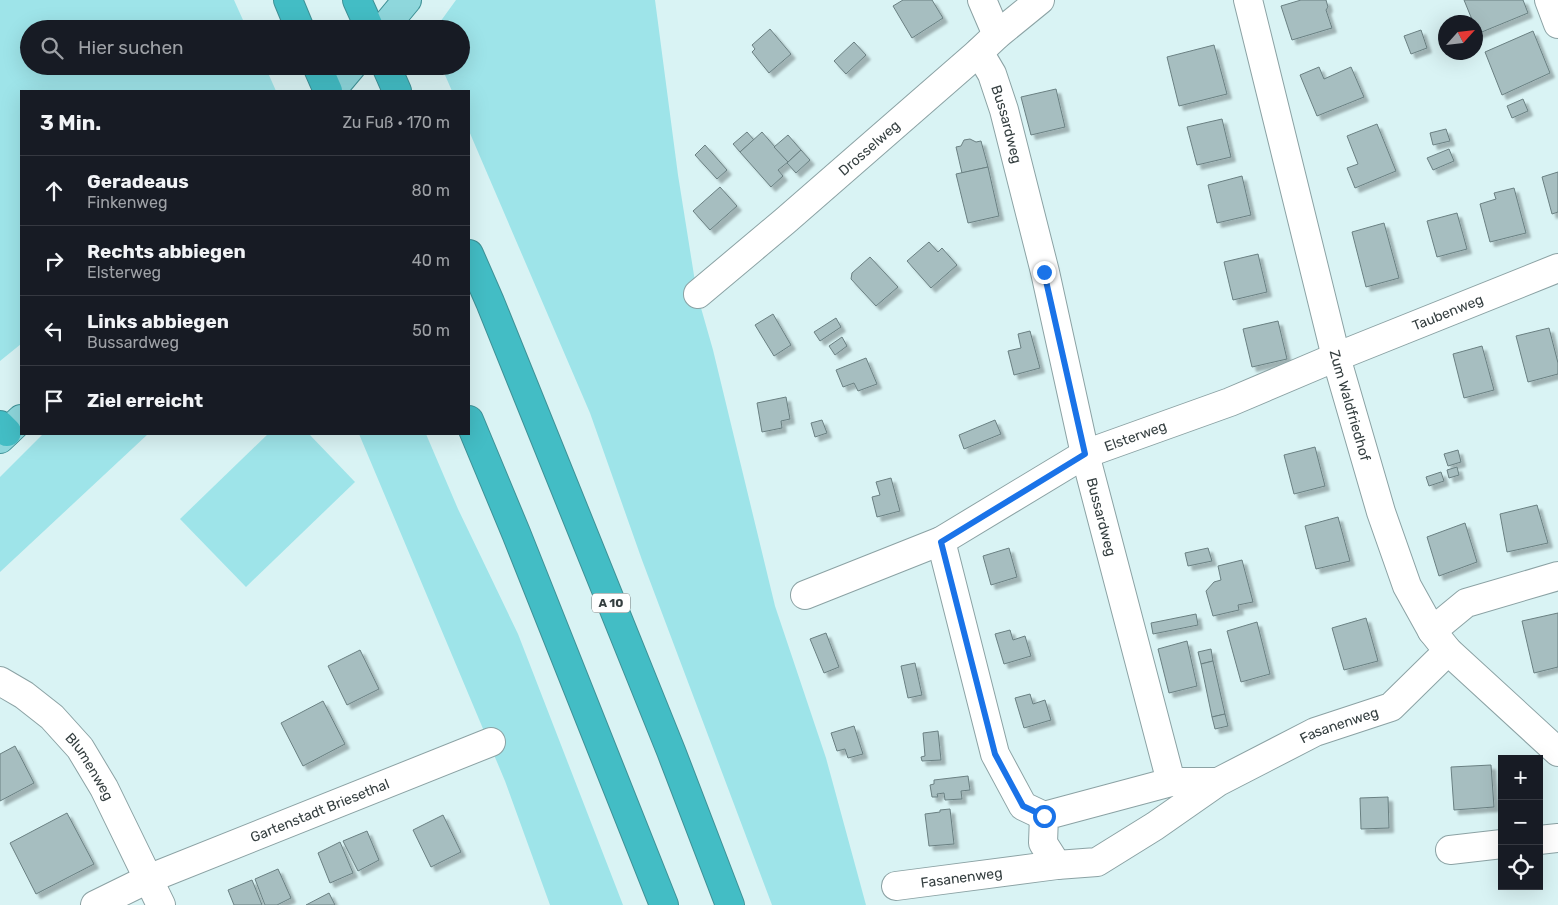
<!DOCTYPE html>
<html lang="de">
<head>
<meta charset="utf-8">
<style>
  body { margin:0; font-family:Rubik,sans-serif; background:#20242c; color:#f1f3f6 }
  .controls { position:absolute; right:15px; bottom:15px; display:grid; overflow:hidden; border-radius:0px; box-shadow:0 5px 20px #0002 }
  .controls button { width:45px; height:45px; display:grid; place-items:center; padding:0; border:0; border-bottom:1px solid #363941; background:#171b24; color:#f1f3f6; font:25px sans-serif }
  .compass { position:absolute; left:1438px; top:15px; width:45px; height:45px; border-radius:50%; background:#171b24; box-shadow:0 5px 20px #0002; rotate:63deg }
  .stop { position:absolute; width:15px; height:15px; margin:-11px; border:4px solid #1a73e8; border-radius:50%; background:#fff }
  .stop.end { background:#1a73e8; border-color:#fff; box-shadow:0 1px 5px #0008 }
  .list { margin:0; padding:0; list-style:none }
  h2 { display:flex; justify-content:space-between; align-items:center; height:65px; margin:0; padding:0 20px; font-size:21px }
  h2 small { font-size:16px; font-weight:400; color:#9ea1a6 }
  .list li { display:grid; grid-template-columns:32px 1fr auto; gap:15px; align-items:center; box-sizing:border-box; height:70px; padding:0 20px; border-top:1px solid #363941 }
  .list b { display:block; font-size:19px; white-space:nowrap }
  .list p { margin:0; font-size:16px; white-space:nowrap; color:#9ea1a6 }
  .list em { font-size:16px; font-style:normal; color:#9ea1a6 }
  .icon { flex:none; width:28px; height:28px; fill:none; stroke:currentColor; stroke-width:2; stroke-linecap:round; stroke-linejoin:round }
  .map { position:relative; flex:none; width:1558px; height:905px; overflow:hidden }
  .search { position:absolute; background:#171b24; box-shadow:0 5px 20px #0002; left:20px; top:20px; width:450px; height:55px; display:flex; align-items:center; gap:12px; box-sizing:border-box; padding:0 18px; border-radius:28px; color:#9ea1a6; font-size:19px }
  .panel { position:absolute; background:#171b24; box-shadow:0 5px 20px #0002; left:20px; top:90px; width:450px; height:345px; border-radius:0px }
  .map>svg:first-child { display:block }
  .green { fill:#9ee4e9 }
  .building { fill:#a6bec0; stroke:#6a8082; filter:url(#shadow) }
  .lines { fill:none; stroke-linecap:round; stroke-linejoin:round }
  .minor-casing { stroke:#8ba2a4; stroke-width:30 }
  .major-casing { stroke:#3e9196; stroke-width:30 }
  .highway-casing { stroke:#3e9196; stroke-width:30 }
  .minor { stroke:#fff; stroke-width:28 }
  .major { stroke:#8ed7dc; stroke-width:28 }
  .highway { stroke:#43bdc5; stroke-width:28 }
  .route { stroke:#1a73e8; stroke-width:6 }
  .labels { text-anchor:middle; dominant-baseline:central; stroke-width:4; stroke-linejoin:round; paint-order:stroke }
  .shield { fill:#fff; stroke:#727979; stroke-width:1 }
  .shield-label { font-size:12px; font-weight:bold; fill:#353f40 }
  .street-label { font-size:14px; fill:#353f40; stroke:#fff }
</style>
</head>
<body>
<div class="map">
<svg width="1558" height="905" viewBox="0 0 1558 905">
  <defs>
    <filter id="shadow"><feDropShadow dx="4.5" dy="4.5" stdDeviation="1" flood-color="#0004"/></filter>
  </defs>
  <rect width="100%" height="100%" fill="#d9f3f4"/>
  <g class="green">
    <polygon points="0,0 234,0 247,29 29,29 29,66 265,66 276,91 21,91 21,344 0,361"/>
    <polygon points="456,0 655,0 678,175 697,294 713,350 775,606 826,758 866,905 772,905 642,560 590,413 469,131 469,91 452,91 441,66 461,66 461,29 435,29"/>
    <polygon points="43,434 148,434 0,572 0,477"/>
    <polygon points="268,434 309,434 355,482 246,587 180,519"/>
    <polygon points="359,434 426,434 458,509 518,634 623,905 550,905 505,781"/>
  </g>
  <g class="building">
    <polygon points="903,0 932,0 943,18 912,38 893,6"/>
    <polygon points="1301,0 1326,0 1328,7 1326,10 1332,28 1292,40 1281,6"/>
    <polygon points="1464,0 1523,0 1528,13 1477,34 1476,22 1473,22"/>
    <polygon points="770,29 791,54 769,73 752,52 755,49 752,45"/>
    <polygon points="1421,30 1427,48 1411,54 1404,36"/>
    <polygon points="1533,31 1550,73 1502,95 1485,52"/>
    <polygon points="854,42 866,55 846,74 834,61"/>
    <polygon points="1214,45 1227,94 1179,106 1167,57"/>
    <polygon points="1319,67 1324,79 1351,67 1364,97 1317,116 1300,75"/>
    <polygon points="1056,89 1065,127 1031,135 1021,97"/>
    <polygon points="1523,99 1528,111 1512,118 1507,106"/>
    <polygon points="1222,119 1231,157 1197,165 1187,127"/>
    <polygon points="1377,124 1396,171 1355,188 1347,168 1358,164 1347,136"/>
    <polygon points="1446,129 1450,141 1433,145 1430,133"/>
    <polygon points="747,132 754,140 740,152 733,144"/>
    <polygon points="762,132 788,162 778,170 783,176 771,187 740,152"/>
    <polygon points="788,135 801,150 788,162 774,147"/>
    <polygon points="970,139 976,142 981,141 988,167 962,173 956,147 961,146 964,140"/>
    <polygon points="705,145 727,170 717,179 695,155"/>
    <polygon points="1449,149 1454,161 1433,170 1427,158"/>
    <polygon points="801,150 810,160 796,173 787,163"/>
    <polygon points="988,167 999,216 968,223 956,174"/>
    <polygon points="1558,172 1558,212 1552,214 1542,177"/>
    <polygon points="1242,176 1251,215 1217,223 1208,185"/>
    <polygon points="720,187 737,206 710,230 693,211"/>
    <polygon points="1514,188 1526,233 1490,242 1480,204 1496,199 1494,193"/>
    <polygon points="1457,213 1467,249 1437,257 1427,221"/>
    <polygon points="1384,223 1399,278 1366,287 1352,232"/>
    <polygon points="929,242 938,252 942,248 957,265 931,288 907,261"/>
    <polygon points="1258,254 1267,292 1233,300 1224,262"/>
    <polygon points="870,257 898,287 876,306 851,279 852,273"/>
    <polygon points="773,314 791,345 774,356 755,325"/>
    <polygon points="836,318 841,327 820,341 814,332"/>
    <polygon points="1278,321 1287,359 1252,367 1243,329"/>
    <polygon points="1549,328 1558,363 1558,374 1528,382 1516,336"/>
    <polygon points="1030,331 1040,368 1014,375 1008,351 1021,348 1018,334"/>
    <polygon points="842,337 847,346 835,355 829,346"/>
    <polygon points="1482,346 1494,390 1464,398 1453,354"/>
    <polygon points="866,358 877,384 858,391 854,383 843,387 836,370"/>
    <polygon points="786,397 790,419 781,421 782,428 762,432 757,403"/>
    <polygon points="822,420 827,433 815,437 811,423"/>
    <polygon points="995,420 1001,434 964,449 959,435"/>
    <polygon points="1315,447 1325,486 1294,494 1284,455"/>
    <polygon points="1458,450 1461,462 1448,466 1444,454"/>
    <polygon points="1457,467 1459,475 1449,478 1447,470"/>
    <polygon points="1441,472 1444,481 1429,486 1426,477"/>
    <polygon points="891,478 900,511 877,517 872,497 880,495 876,482"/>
    <polygon points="1537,505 1548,543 1507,552 1500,514"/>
    <polygon points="1338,517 1350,561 1316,569 1305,526"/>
    <polygon points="1465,523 1477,562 1439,576 1427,537"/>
    <polygon points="1009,548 1017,577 991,585 983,556"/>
    <polygon points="1208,548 1212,561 1188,566 1185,553"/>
    <polygon points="1242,560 1253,602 1238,605 1239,610 1213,616 1206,591 1214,582 1221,580 1218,566"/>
    <polygon points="1558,613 1558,667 1534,673 1522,621"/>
    <polygon points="1196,614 1198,625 1153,634 1151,623"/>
    <polygon points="1366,618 1378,661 1344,670 1332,628"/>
    <polygon points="1257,622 1270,674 1241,682 1227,631"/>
    <polygon points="1010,630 1013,640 1025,636 1031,656 1004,664 995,634"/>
    <polygon points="826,633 839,667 824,673 810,639"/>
    <polygon points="1187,641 1197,686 1169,693 1158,649"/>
    <polygon points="1211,649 1213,661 1201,664 1198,652"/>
    <polygon points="360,650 379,689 347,705 328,666"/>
    <polygon points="1213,661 1225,714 1212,717 1201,664"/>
    <polygon points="915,663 922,695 908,698 901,666"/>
    <polygon points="1030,694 1033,704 1045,700 1051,720 1024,728 1015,698"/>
    <polygon points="323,701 345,744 303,766 281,723"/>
    <polygon points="1225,714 1228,726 1215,729 1212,717"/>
    <polygon points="854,726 863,754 848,758 845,749 837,751 831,733"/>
    <polygon points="938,731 941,760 922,761 921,757 925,756 923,733"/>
    <polygon points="15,746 34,783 0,801 0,754"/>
    <polygon points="1491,765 1494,807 1454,810 1451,767"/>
    <polygon points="968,776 970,790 961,791 962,799 945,800 944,793 937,794 938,797 932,797 930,785 934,784 934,780"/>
    <polygon points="1388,797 1389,828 1361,829 1360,798"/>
    <polygon points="950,809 954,844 929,846 925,814 940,812 940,810"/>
    <polygon points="67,813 94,864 36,894 10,843"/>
    <polygon points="443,815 461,852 431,867 413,830"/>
    <polygon points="367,831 379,860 358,871 343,841"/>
    <polygon points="340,842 353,873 330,883 318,853"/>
    <polygon points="278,869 291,898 277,905 265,905 255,879"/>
    <polygon points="252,880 262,905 234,905 228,890"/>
    <polygon points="329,893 335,905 306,905"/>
  </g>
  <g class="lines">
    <g class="minor-casing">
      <g id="minor">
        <polyline points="982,0 997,35"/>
        <path id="s1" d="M1248,0L1336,357L1381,512L1407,586L1432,631L1448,651L1558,752"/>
        <polyline points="1549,0 1558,24"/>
        <path id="s2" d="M979,52L992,74L1004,110L1045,272L1085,454L1171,782"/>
        <path id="s3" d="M698,294L785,221L979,52L997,35L1040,0"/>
        <polyline points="941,541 995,754 1023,806 1044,816"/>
        <path id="s4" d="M805,595L941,541L1085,454L1230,402L1336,357L1558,268"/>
        <polyline points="1432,631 1466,603 1558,576"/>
        <path id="s5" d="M0,681L24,695L52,717L80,748L104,788L161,905"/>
        <path id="s6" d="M1218,782L1155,826L1097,862L1057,865L1043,843L1044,816L1171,782H1218L1315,732L1391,707L1448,651"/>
        <polyline points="1539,840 1558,838"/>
        <polyline points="1450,850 1502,844"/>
        <path id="s7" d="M896,886L1057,865"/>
        <path id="s8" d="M95,905L148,879L491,742"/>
      </g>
    </g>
    <g class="major-casing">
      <g id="major">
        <polyline points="383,29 407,0"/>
        <polyline points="331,91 352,66"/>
        <polyline points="0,439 21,419"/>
      </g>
    </g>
    <g class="highway-casing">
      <g id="highway">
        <polyline points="288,0 300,29"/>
        <polyline points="357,0 370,29"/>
        <polyline points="317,66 328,91"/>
        <polyline points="386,66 397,91"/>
        <polyline points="469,254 490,302 671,751 730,905"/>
        <polyline points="469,420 516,533 664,905"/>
        <polyline points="0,425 7,432"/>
      </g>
    </g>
    <use href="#minor" class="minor"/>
    <use href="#major" class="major"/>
    <use href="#highway" class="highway"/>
  </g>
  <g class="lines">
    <polyline class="route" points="1044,816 1023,806 995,754 941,542 1085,454 1044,272"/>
  </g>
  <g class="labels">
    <rect class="shield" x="592" y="593.5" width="38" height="19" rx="4"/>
    <g class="shield-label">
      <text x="611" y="603">A 10</text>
    </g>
    <g class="street-label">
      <text stroke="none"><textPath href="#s2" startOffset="78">Bussardweg</textPath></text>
      <text stroke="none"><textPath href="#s3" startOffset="225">Drosselweg</textPath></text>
      <text stroke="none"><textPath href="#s4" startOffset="704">Taubenweg</textPath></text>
      <text stroke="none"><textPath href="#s1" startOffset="418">Zum Waldfriedhof</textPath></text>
      <text stroke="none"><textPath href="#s4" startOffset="368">Elsterweg</textPath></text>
      <text stroke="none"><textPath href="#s2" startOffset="482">Bussardweg</textPath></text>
      <text stroke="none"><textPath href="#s6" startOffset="551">Fasanenweg</textPath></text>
      <text stroke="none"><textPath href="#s5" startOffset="126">Blumenweg</textPath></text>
      <text stroke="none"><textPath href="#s8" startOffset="244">Gartenstadt Briesethal</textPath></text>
      <text stroke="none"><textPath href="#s7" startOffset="66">Fasanenweg</textPath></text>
    </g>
  </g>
</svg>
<div class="controls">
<button>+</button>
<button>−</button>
<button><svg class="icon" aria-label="locate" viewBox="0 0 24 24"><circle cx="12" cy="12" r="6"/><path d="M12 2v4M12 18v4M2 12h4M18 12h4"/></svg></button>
</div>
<svg class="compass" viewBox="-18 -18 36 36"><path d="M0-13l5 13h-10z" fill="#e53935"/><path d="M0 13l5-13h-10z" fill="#9ea1a6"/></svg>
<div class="stop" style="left:1044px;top:816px"></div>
<div class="stop end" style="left:1044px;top:272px"></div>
<div class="search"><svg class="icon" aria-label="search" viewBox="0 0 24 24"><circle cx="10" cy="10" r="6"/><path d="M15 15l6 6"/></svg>Hier suchen</div>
<section class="panel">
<h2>3 Min.<small>Zu Fuß · 170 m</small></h2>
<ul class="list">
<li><svg class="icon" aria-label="ahead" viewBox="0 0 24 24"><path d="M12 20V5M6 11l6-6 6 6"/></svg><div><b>Geradeaus</b><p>Finkenweg</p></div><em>80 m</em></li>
<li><svg class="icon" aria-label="right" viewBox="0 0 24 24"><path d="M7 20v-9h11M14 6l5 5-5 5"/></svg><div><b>Rechts abbiegen</b><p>Elsterweg</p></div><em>40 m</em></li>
<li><svg class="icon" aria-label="left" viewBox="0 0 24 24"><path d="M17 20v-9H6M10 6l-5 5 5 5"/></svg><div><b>Links abbiegen</b><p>Bussardweg</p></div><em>50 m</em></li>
<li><svg class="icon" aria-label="arrive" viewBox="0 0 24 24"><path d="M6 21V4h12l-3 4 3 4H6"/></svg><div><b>Ziel erreicht</b></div></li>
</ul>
</section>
</div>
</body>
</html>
